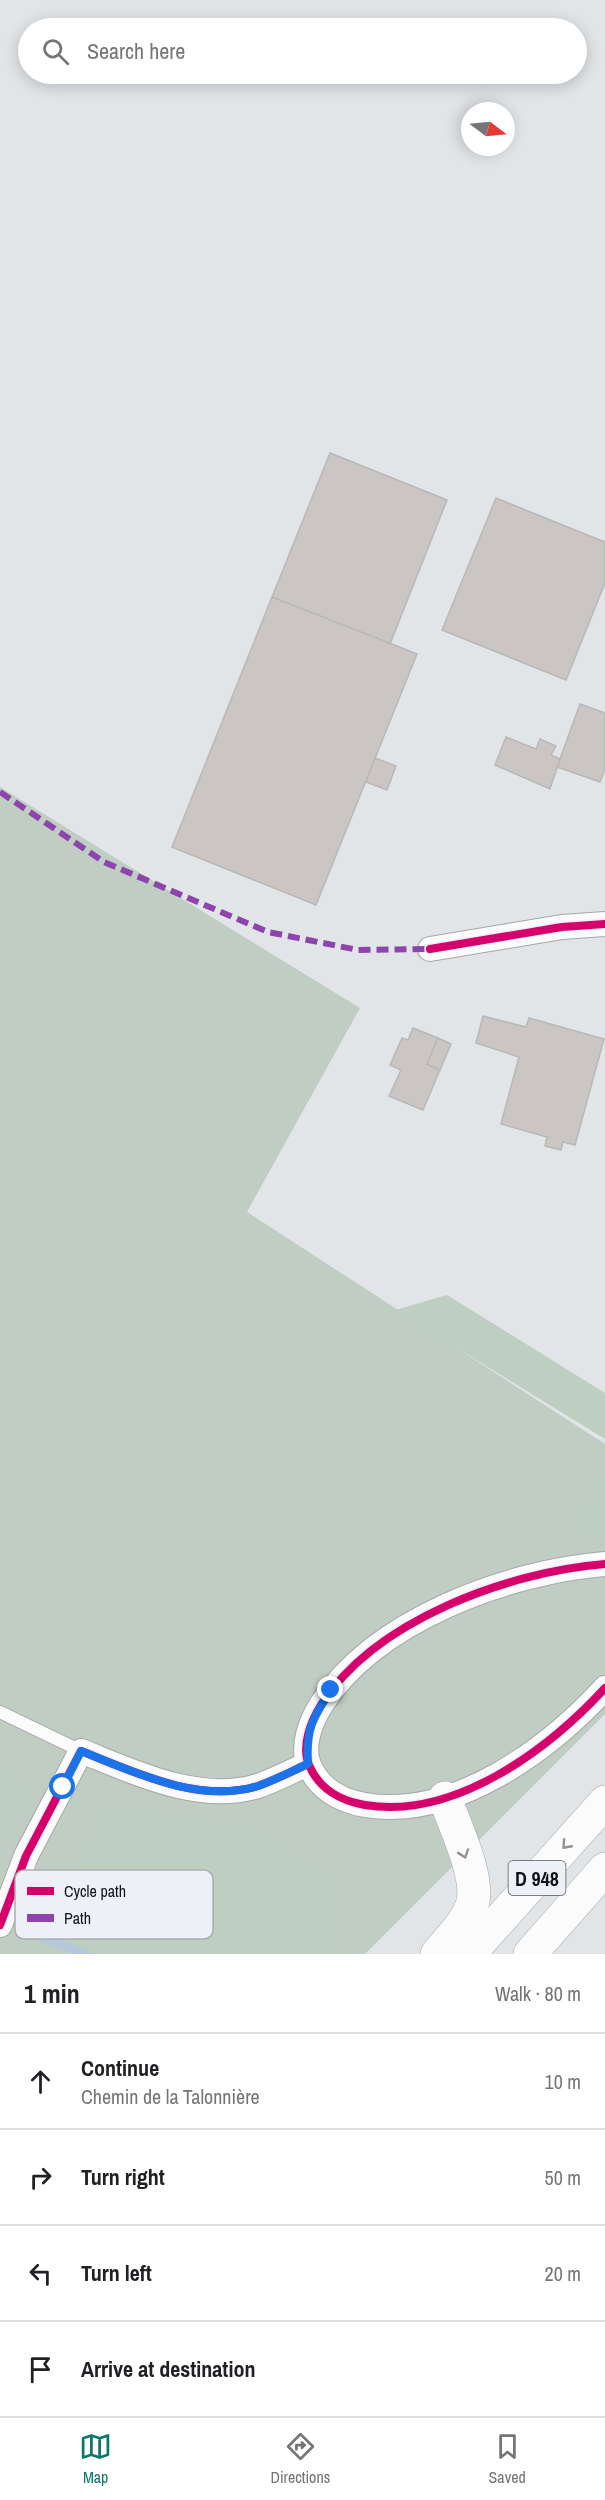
<!DOCTYPE html>
<html lang="en">
<head>
<meta charset="utf-8">
<style>
  body { margin:0; font-family:"Archivo Narrow",sans-serif; background:#f2f2f2; color:#202124 }
  .compass { position:absolute; left:461px; top:102px; width:54px; height:54px; border-radius:50%; background:#fff; box-shadow:0 3px 15px #0003; rotate:106deg }
  .stop { position:absolute; width:18px; height:18px; margin:-14px; border:4px solid #1a73e8; border-radius:50%; background:#fff }
  .stop.end { background:#1a73e8; border-color:#fff; box-shadow:0 2px 6px #0008 }
  .list { margin:0; padding:0; list-style:none }
  h2 { display:flex; justify-content:space-between; align-items:center; height:78px; margin:0; padding:0 24px; font-size:26px }
  h2 small { font-size:20px; font-weight:400; color:#757577 }
  .list li { display:grid; grid-template-columns:39px 1fr auto; gap:18px; align-items:center; box-sizing:border-box; height:96px; padding:0 24px; border-top:2px solid #e0e0e0 }
  .list b { display:block; font-size:22px; white-space:nowrap }
  .list p { margin:0; font-size:20px; white-space:nowrap; color:#757577 }
  .list em { font-size:20px; font-style:normal; color:#757577 }
  .icon { flex:none; width:33px; height:33px; fill:none; stroke:currentColor; stroke-width:2; stroke-linecap:round; stroke-linejoin:round }
  .map { position:relative; flex:none; width:605px; height:1954px; overflow:hidden }
  .search { position:absolute; background:#fff; box-shadow:0 3px 15px #0003; left:18px; right:18px; top:18px; height:66px; display:flex; align-items:center; gap:15px; box-sizing:border-box; padding:0 21px; border-radius:33px; color:#757577; font-size:22px }
  .sheet { height:462px; background:#fff }
  nav { display:flex; justify-content:space-around; align-items:center; box-sizing:border-box; height:84px; border-top:2px solid #e0e0e0; background:#fff; font-size:16px; color:#757577 }
  nav a { display:grid; justify-items:center; gap:3px }
  nav .on { color:#0f766e }
  .map>svg:first-child { display:block }
  .green { fill:#bfcdc2 }
  .forest { fill:#becec0 }
  .lines { fill:none; stroke-linecap:round; stroke-linejoin:round }
  .stream { stroke:#b4c7db; stroke-width:9 }
  .building { fill:#cbc5c4; stroke:#b8b8b9; stroke-width:1.5 }
  .lane-casing { stroke:#a5a7a9; stroke-width:14 }
  .street-casing { stroke:#a5a7a9; stroke-width:26 }
  .highway-casing { stroke:#a5a7a9; stroke-width:34 }
  .lane { stroke:#fbfbfc; stroke-width:12 }
  .street { stroke:#fbfbfc; stroke-width:24 }
  .highway { stroke:#fbfbfc; stroke-width:33 }
  .quiet { stroke:#8e44ad; stroke-width:6; stroke-dasharray:12 6; stroke-linecap:butt }
  .cycleway-casing { stroke:#edf1f7; stroke-width:11 }
  .cycleway { stroke:#d6006c; stroke-width:8 }
  .oneway { stroke:#929394 }
  .route { stroke:#1a73e8; stroke-width:8 }
  .labels { text-anchor:middle; dominant-baseline:central; stroke-width:4.5; stroke-linejoin:round; paint-order:stroke }
  .shield { fill:#edf1f7; stroke:#535659; stroke-width:1.5 }
  .shield-label { font-size:20px; font-weight:bold; fill:#111315 }
  .key { fill:#edf1f7; stroke:#abaeb3; stroke-width:1.5 }
  .key-label { font-size:16px; fill:#111315 }
</style>
</head>
<body>
<div class="map">
<svg width="605" height="1954" viewBox="0 0 605 1954">
  <rect width="100%" height="100%" fill="#e2e5e8"/>
  <polygon class="green" points="0,787 360,1008 247,1212 605,1444 605,1714 365,1954 0,1954"/>
  <g class="forest">
    <polygon points="447,1295 605,1393 605,1439 395,1310"/>
    <polygon points="605,1481 605,1529 575,1533 597,1485"/>
    <polygon points="0,1774 12,1774 24,1802 0,1842"/>
    <polygon points="111,1807 253,1830 331,1882 322,1942 323,1954 42,1954"/>
  </g>
  <g class="lines">
    <polyline class="stream" points="33,1934 86,1954"/>
  </g>
  <g class="building">
    <polygon points="330,453 447,500 390,644 272,597"/>
    <polygon points="496,498 605,542 605,583 566,680 442,630"/>
    <polygon points="272,597 417,654 316,905 172,847"/>
    <polygon points="580,704 605,713 605,769 600,782 557,767"/>
    <polygon points="506,737 536,749 540,739 556,746 551,755 560,759 550,789 495,765"/>
    <polygon points="375,758 396,766 387,790 366,782"/>
    <polygon points="483,1016 526,1027 529,1018 604,1039 575,1145 563,1142 561,1150 545,1146 547,1137 501,1124 519,1057 476,1043"/>
    <polygon points="413,1028 438,1038 427,1064 440,1070 423,1110 389,1096 401,1070 390,1065 402,1038 408,1040"/>
    <polygon points="438,1038 451,1044 440,1070 427,1064"/>
  </g>
  <g class="lines">
    <g class="lane-casing">
      <polyline id="lane" points="0,1712 81,1751"/>
    </g>
    <g class="street-casing">
      <g id="street">
        <polyline points="430,949 562,927 605,924"/>
        <path d="M605,1564C508,1572 375,1620 321,1705C311,1721 301,1746 309,1765C319,1789 341,1801 365,1805C454,1820 548,1750 605,1688"/>
        <path d="M0,1925L26,1856L81,1751C134,1772 199,1804 258,1786C275,1780 292,1771 308,1764"/>
      </g>
    </g>
    <g class="highway-casing">
      <g id="highway">
        <path d="M437,1954C449,1939 466,1924 472,1905C481,1879 454,1824 445,1798"/>
        <polyline points="469,1954 605,1802"/>
        <polyline points="530,1954 605,1869"/>
      </g>
    </g>
    <use href="#lane" class="lane"/>
    <use href="#street" class="street"/>
    <use href="#highway" class="highway"/>
    <polyline class="quiet" points="0,792 104,862 268,932 358,950 430,949"/>
    <g class="cycleway-casing">
      <g id="cycleway">
        <polyline points="430,949 562,927 605,924"/>
        <path d="M605,1564C508,1572 375,1620 321,1705C311,1721 301,1746 309,1765C319,1789 341,1801 365,1805C454,1820 548,1750 605,1688"/>
        <path d="M0,1925L26,1856L81,1751C134,1772 199,1804 258,1786C275,1780 292,1771 308,1764"/>
      </g>
    </g>
    <use href="#cycleway" class="cycleway"/>
  </g>
  <defs><path id="oneway-chevron" d="M-2-3.5L2.5 0L-2 3.5" fill="none" stroke-width="1.6" stroke-linecap="round" stroke-linejoin="round" transform="scale(1.5)"/></defs>
  <g class="oneway">
    <use href="#oneway-chevron" transform="translate(566 1845) rotate(132)"/>
    <use href="#oneway-chevron" transform="translate(464 1854) rotate(71)"/>
  </g>
  <g class="lines">
    <path class="route" d="M63,1787L81,1751C134,1772 199,1804 258,1786C275,1780 292,1771 308,1764C306,1729 312,1719 331,1690"/>
  </g>
  <g class="labels">
    <rect class="shield" x="508.5" y="1861" width="57" height="34" rx="4.5"/>
    <g class="shield-label">
      <text x="537" y="1878">D 948</text>
    </g>
  </g>
  <rect x="15" y="1870" width="198" height="69" rx="9" class="key"/>
  <rect x="27" y="1887" width="27" height="8" fill="#d6006c"/>
  <rect x="27" y="1914" width="27" height="8" fill="#8e44ad"/>
  <g class="key-label">
    <text x="64" y="1897">Cycle path</text>
    <text x="64" y="1924">Path</text>
  </g>
</svg>
<svg class="compass" viewBox="-18 -18 36 36"><path d="M0-13l5 13h-10z" fill="#e53935"/><path d="M0 13l5-13h-10z" fill="#757577"/></svg>
<div class="stop" style="left:63px;top:1787px"></div>
<div class="stop end" style="left:331px;top:1690px"></div>
<div class="search"><svg class="icon" aria-label="search" viewBox="0 0 24 24"><circle cx="10" cy="10" r="6"/><path d="M15 15l6 6"/></svg>Search here</div>
</div>
<section class="sheet">
<h2>1 min<small>Walk · 80 m</small></h2>
<ul class="list">
<li><svg class="icon" aria-label="ahead" viewBox="0 0 24 24"><path d="M12 20V5M6 11l6-6 6 6"/></svg><div><b>Continue</b><p>Chemin de la Talonnière</p></div><em>10 m</em></li>
<li><svg class="icon" aria-label="right" viewBox="0 0 24 24"><path d="M7 20v-9h11M14 6l5 5-5 5"/></svg><div><b>Turn right</b></div><em>50 m</em></li>
<li><svg class="icon" aria-label="left" viewBox="0 0 24 24"><path d="M17 20v-9H6M10 6l-5 5 5 5"/></svg><div><b>Turn left</b></div><em>20 m</em></li>
<li><svg class="icon" aria-label="arrive" viewBox="0 0 24 24"><path d="M6 21V4h12l-3 4 3 4H6"/></svg><div><b>Arrive at destination</b></div></li>
</ul>
</section>
<nav>
<a class="on"><svg class="icon" aria-label="map" viewBox="0 0 24 24"><path d="M3 6l6-2 6 2 6-2v14l-6 2-6-2-6 2zM9 4v14M15 6v14"/></svg>Map</a>
<a><svg class="icon" aria-label="directions" viewBox="0 0 24 24"><path d="M12 3l9 9-9 9-9-9zM9 14v-3h6M13 9l2 2-2 2"/></svg>Directions</a>
<a><svg class="icon" aria-label="saved" viewBox="0 0 24 24"><path d="M7 4h10v16l-5-4-5 4z"/></svg>Saved</a>
</nav>
</body>
</html>
